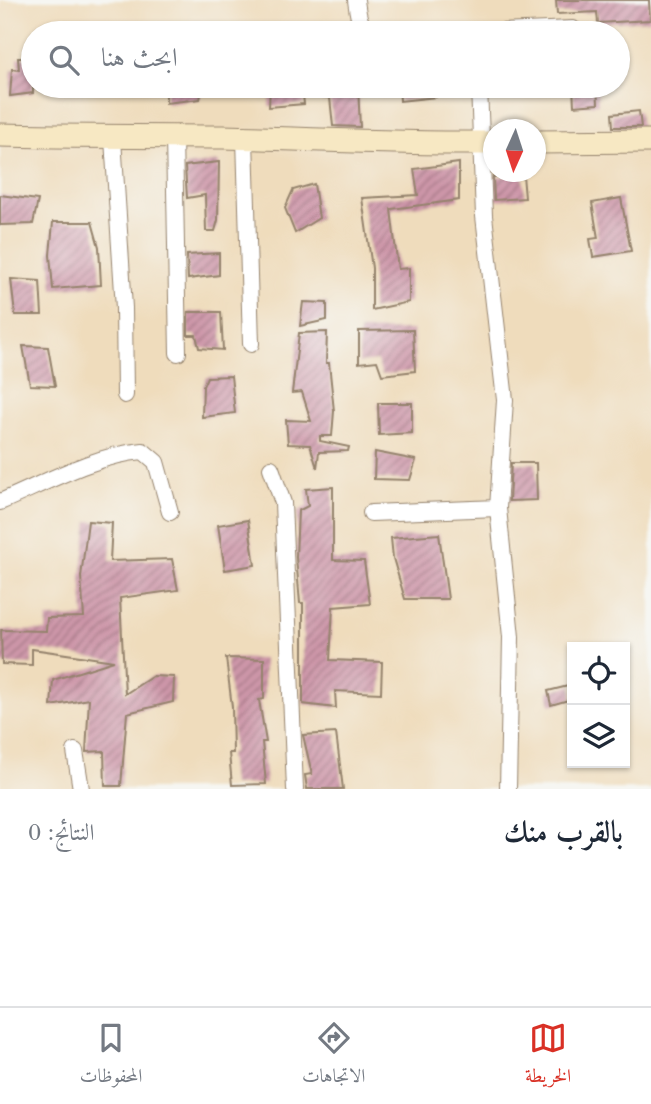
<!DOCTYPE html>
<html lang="ar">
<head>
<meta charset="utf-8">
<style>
  body { margin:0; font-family:"Old Standard TT",Amiri,serif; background:#f6f6f7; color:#1f2937; direction:rtl }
  .controls { position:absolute; right:21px; bottom:21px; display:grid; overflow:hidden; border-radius:0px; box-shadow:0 2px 5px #0004 }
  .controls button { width:63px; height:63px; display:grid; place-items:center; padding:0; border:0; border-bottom:2px solid #e0e1e3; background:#fff; color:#1f2937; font:35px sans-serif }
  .compass { position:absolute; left:483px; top:119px; width:63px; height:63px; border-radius:50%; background:#fff; box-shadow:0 2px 5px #0004; rotate:183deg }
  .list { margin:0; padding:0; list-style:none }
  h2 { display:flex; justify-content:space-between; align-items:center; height:91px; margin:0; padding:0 28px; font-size:30px }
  h2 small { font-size:23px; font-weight:400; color:#747a83 }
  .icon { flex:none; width:38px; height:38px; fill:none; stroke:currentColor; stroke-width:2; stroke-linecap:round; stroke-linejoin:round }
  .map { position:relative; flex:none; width:651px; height:789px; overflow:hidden; direction:ltr }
  .search { position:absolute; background:#fff; box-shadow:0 2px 5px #0004; left:21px; right:21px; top:21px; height:77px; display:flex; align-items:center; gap:18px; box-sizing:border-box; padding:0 24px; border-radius:38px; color:#747a83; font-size:26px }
  .sheet { height:217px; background:#fff }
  nav { display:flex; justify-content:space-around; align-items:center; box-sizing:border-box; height:98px; border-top:2px solid #e0e1e3; background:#fff; font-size:19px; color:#747a83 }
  nav a { display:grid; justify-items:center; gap:4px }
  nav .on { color:#d93025 }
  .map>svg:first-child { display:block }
  .building { fill:url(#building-hatch) }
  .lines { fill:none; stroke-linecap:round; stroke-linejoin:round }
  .street-casing { stroke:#95836d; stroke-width:18 }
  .secondary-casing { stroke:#95836d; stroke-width:25 }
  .street { stroke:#fff; stroke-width:16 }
  .secondary { stroke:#f7e8c3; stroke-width:23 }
</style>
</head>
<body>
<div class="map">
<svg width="651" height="789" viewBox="0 0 651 789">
  <defs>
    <pattern id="building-hatch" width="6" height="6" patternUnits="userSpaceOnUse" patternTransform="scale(1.75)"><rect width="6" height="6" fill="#cd96a9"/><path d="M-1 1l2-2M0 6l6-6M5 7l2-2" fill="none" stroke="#a87b89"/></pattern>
  </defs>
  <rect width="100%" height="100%" fill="#f6f6f2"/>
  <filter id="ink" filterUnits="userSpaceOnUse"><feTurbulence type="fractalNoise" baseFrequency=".0143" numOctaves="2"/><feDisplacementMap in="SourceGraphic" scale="14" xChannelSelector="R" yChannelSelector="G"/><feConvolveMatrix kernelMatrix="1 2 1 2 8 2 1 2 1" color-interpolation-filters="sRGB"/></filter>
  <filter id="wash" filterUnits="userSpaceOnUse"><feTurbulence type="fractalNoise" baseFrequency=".00686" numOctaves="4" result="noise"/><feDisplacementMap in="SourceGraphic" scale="28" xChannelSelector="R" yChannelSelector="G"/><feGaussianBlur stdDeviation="1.57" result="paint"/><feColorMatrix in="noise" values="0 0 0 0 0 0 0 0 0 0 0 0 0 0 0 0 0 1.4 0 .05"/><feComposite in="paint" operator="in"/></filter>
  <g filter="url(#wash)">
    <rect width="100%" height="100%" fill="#efdcbc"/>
    <g id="blocks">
      <g class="building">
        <polygon points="556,0 649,0 650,20 598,23 597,12 557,14"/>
        <polygon points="18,58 33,58 33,93 10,96 12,69 19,70"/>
        <polygon points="166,86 203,86 200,99 166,103"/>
        <polygon points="270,86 358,86 360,127 333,126 330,98 303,95 304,104 269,107"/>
        <polygon points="399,86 436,86 436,97 400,101"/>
        <polygon points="573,86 597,86 598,104 574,106"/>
        <polygon points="639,111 641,127 613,127 612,114"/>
        <polygon points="219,162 218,220 215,231 206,231 205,195 187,198 185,166"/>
        <polygon points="459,163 459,200 391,209 398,269 409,268 409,302 372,310 372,268 362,198 418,195 414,169"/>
        <polygon points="523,175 525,198 494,200 493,177"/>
        <polygon points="314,184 319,218 295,233 285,208 293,190"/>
        <polygon points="0,195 38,200 33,224 0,225"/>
        <polygon points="621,198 631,251 593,257 590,239 598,238 592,203"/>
        <polygon points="53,222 92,222 99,247 101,285 53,289 50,255"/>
        <polygon points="219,253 219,275 188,279 187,255"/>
        <polygon points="11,279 40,281 42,315 15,315"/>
        <polygon points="303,302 327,303 327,320 300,326"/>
        <polygon points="188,312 221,312 223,350 199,348 196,335 188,335"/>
        <polygon points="413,330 415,371 382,375 377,361 359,363 359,331"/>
        <polygon points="327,332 326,363 329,363 334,411 332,436 320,436 320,441 349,447 348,451 319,452 317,468 310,445 288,444 286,420 311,421 302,392 292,393 299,333"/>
        <polygon points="23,346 48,347 55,386 30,385"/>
        <polygon points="231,376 235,413 202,417 203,386 207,377"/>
        <polygon points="378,403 412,403 412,433 379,435"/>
        <polygon points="375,452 416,460 410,480 374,479"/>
        <polygon points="511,463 536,463 537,500 509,501"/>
        <polygon points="333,487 333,560 364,561 370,604 333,607 330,660 382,662 381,693 335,691 336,708 303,704 303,603 300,603 296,557 298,511 308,506 306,489"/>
        <polygon points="248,520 255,565 225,570 218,525"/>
        <polygon points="88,521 112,523 110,561 172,559 178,590 120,598 125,694 153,676 174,677 173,702 127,713 121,786 105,786 104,751 86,752 89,699 51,706 53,680 114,661 32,649 32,665 2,664 1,630 46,631 47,618 84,617 81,577"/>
        <polygon points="439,534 448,599 405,599 393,558 391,538"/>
        <polygon points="226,658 264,659 264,699 259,700 266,742 262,742 266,784 232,785 229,753 233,753 232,707"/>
        <polygon points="572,685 572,699 551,705 548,691"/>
        <polygon points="336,733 343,789 307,789 305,775 312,774 303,735"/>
      </g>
    </g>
  </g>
  <g filter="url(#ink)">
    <use href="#blocks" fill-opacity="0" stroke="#95836d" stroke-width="2"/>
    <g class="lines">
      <g class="street-casing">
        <g id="street">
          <path d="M356,0C358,14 358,26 372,33"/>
          <polyline points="477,33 573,29"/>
          <polyline points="479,86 484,216 505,400 498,508 511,637 508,789"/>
          <polyline points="174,136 178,353"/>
          <polyline points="245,138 251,344"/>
          <polyline points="113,139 124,308 125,395"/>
          <polyline points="271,468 283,503 295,789"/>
          <path d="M0,502C45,483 95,455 143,451L156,462L170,512"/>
          <polyline points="371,513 498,508"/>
          <polyline points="75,751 81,789"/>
        </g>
      </g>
      <g class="secondary-casing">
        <g id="secondary">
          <path d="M0,135C74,137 149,136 223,137C313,139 403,144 494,143"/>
          <polyline points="536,142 651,141"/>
        </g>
      </g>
      <use href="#street" class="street"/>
      <use href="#secondary" class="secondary"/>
    </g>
  </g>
</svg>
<div class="controls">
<button><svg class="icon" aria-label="locate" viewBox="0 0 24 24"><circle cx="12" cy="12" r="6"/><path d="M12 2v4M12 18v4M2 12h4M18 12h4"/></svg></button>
<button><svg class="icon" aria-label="layers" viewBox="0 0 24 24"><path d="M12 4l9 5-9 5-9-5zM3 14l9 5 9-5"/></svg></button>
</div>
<svg class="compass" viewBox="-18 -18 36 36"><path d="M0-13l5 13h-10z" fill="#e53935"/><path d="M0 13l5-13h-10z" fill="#747a83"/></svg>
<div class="search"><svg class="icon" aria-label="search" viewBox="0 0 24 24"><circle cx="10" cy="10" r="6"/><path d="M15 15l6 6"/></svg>ابحث هنا</div>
</div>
<section class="sheet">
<h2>بالقرب منك<small>النتائج: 0</small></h2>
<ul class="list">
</ul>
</section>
<nav>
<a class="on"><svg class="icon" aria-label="map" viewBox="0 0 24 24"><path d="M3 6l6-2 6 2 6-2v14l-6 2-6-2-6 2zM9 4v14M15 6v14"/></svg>الخريطة</a>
<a><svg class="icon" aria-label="directions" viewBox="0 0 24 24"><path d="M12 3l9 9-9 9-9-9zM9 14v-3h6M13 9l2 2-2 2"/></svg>الاتجاهات</a>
<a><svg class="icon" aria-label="saved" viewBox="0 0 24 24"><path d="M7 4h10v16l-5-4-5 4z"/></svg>المحفوظات</a>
</nav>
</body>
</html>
